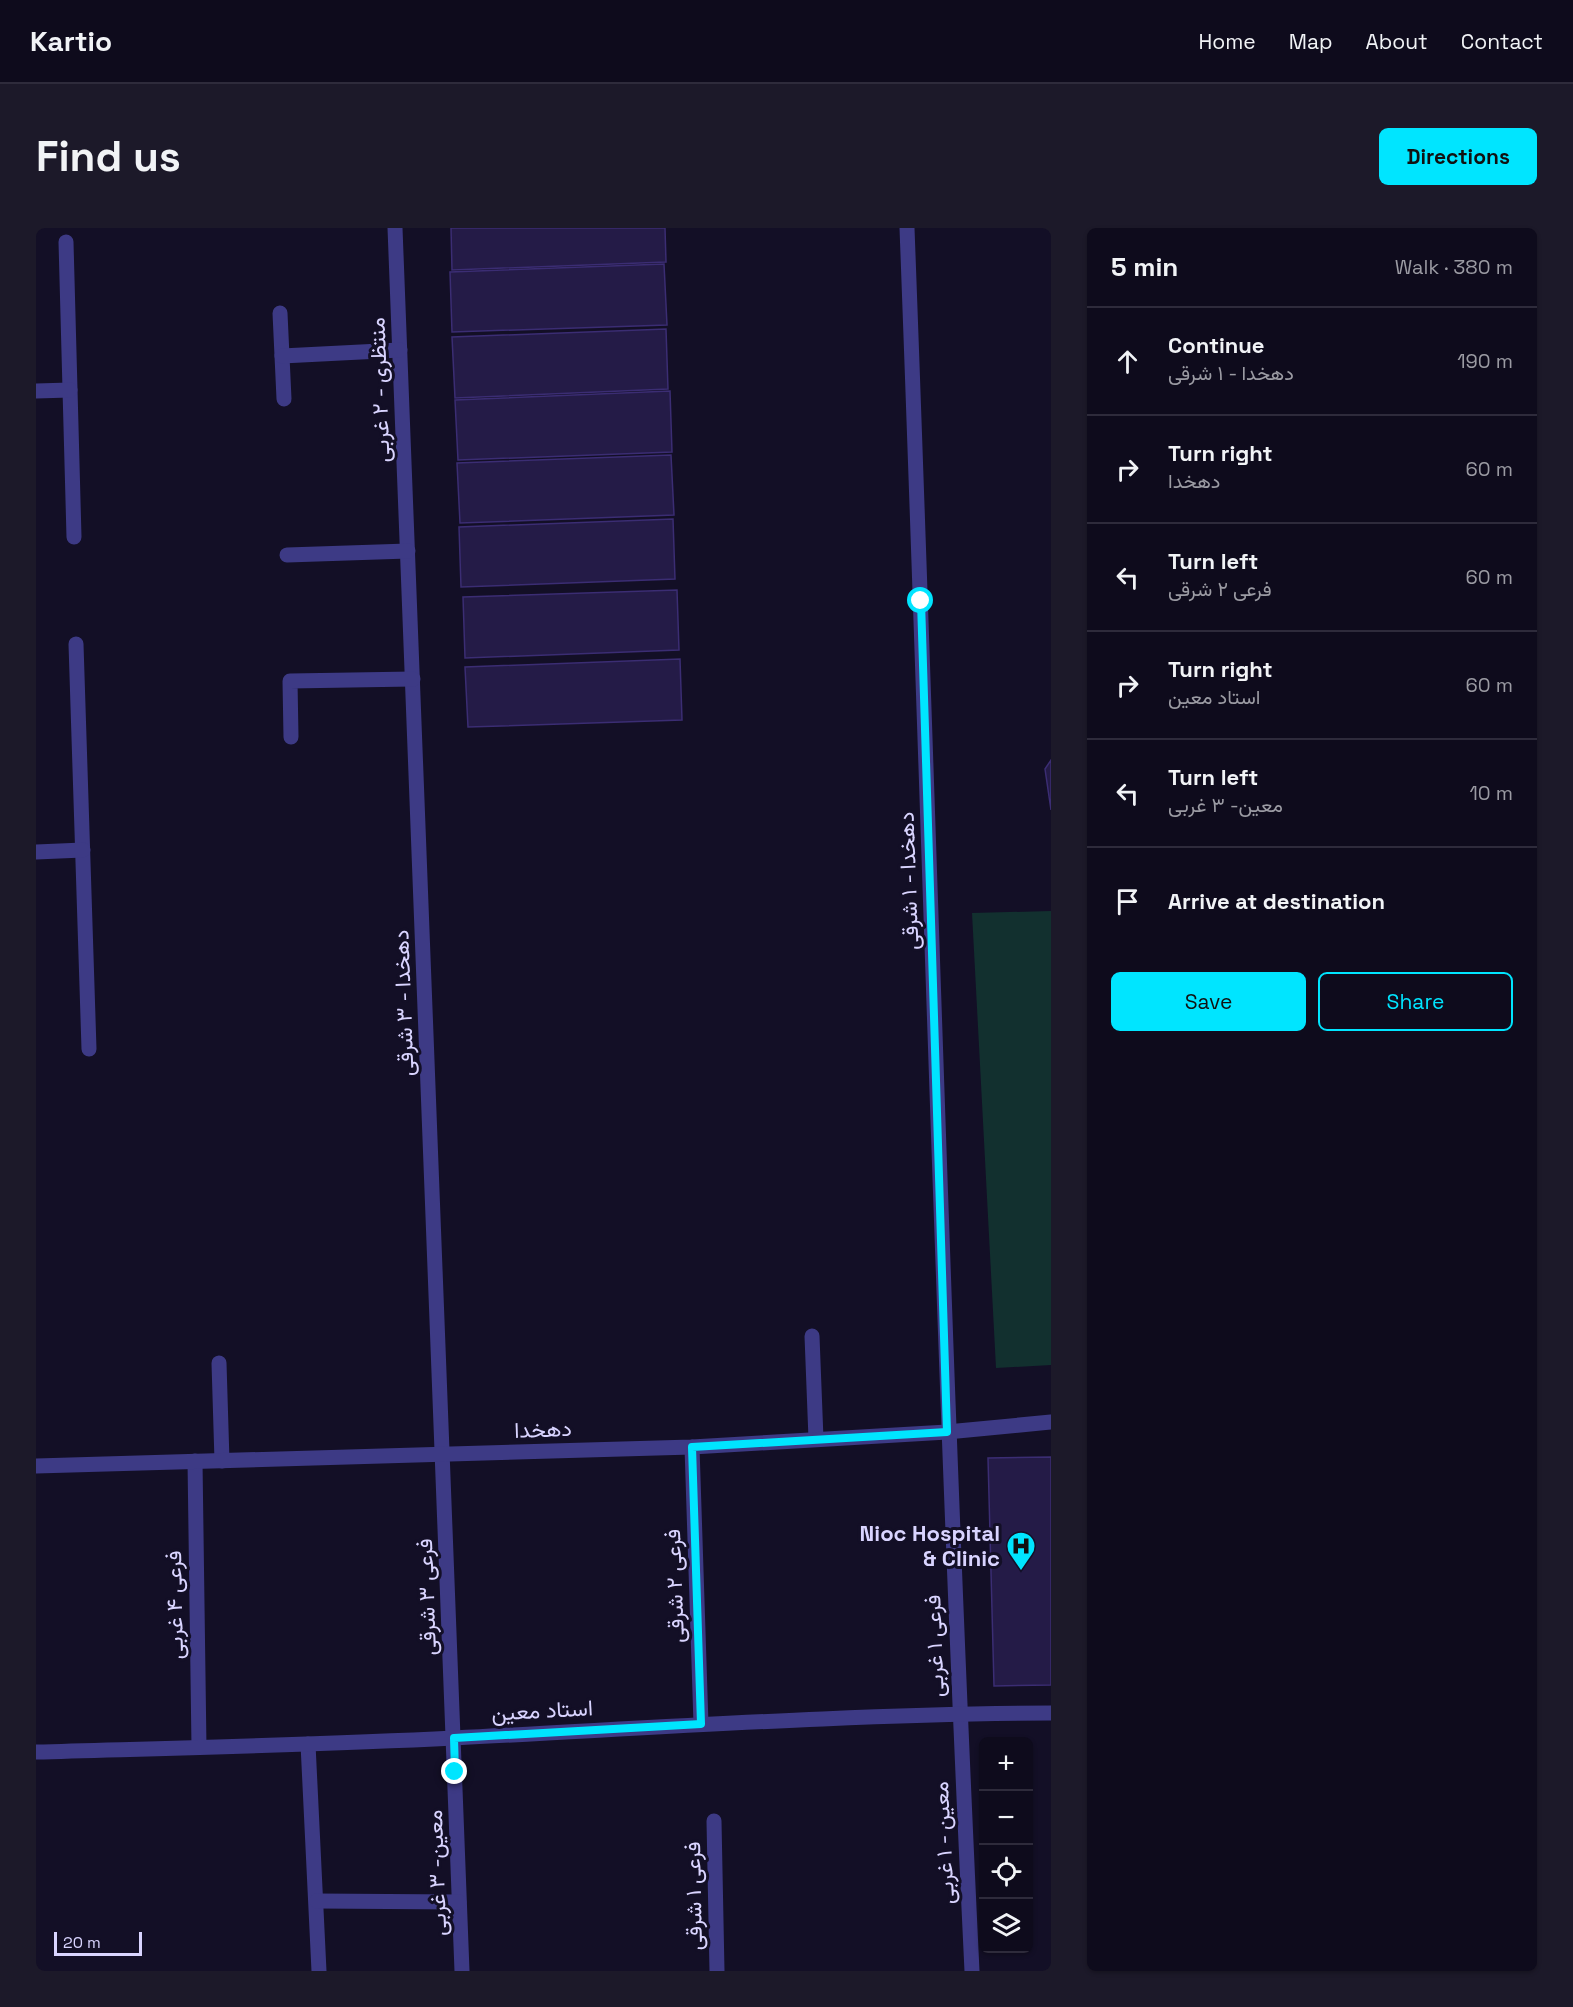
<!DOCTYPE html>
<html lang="en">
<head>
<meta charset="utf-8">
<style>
  body { margin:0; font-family:"Space Grotesk",Vazirmatn,sans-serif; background:#1c1929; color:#f1f3f6 }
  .controls { position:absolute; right:18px; bottom:18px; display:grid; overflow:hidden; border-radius:9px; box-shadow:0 2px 4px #0004 }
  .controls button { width:54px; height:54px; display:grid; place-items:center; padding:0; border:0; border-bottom:2px solid #2e2b3b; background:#0e0b1c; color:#f1f3f6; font:30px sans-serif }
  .scale { position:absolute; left:18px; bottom:15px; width:88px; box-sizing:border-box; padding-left:6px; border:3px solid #d9d4ff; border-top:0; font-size:16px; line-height:21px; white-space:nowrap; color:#d9d4ff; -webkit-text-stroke:4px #130f26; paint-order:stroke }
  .stop { position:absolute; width:18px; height:18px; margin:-14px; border:4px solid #00e5ff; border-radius:50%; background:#fff }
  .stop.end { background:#00e5ff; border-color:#fff; box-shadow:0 2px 6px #0008 }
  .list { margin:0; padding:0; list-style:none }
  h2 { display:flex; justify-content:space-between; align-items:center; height:78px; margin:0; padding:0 24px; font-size:26px }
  h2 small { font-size:20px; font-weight:400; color:#9b9ba3 }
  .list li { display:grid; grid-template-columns:39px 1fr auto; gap:18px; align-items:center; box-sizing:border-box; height:108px; padding:0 24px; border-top:2px solid #2e2b3b }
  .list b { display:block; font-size:22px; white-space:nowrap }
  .list p { margin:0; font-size:20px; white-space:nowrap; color:#9b9ba3 }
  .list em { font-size:20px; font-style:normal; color:#9b9ba3 }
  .actions { display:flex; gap:12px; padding:18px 24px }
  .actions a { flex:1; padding:14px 0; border:2px solid #00e5ff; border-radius:9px; text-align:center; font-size:21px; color:#00e5ff }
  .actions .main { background:#00e5ff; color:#111 }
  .icon { flex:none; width:33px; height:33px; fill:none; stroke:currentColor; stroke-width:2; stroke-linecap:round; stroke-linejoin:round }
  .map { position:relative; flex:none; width:1015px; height:1743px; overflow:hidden; border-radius:9px }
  header { display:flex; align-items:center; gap:36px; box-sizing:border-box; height:84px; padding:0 30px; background:#0e0b1c; border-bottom:2px solid #2e2b3b }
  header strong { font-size:28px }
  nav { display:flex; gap:33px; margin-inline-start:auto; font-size:21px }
  .intro { display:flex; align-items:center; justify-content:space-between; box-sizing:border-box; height:144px; padding:0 36px }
  h1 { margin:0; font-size:42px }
  .button { padding:15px 27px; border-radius:9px; background:#00e5ff; color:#111; font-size:21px; font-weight:700 }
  main { display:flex; gap:36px; padding:0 36px }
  aside { flex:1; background:#0e0b1c; border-radius:9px; box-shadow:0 2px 4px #0004 }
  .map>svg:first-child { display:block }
  .green { fill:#12302f }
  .building { fill:#241b47; stroke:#3b2d73; stroke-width:1.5 }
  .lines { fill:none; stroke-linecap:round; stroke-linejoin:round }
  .minor { stroke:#3d3a85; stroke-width:15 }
  .route { stroke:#00e5ff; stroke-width:8 }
  .labels { text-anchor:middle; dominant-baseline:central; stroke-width:6; stroke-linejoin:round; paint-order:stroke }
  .street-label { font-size:22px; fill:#d9d4ff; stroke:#130f26 }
  .poi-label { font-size:22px; font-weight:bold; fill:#d9d4ff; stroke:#130f26; text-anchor:end }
</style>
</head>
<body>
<header>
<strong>Kartio</strong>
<nav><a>Home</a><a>Map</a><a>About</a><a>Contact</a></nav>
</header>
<div class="intro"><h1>Find us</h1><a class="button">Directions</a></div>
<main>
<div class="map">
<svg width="1015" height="1743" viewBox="0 0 1015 1743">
  <rect width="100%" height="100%" fill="#130f26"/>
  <polygon class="green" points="1015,683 1015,1137 960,1140 936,685"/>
  <g class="building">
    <polygon points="415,0 629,0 630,34 416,42"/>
    <polygon points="628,36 631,97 416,104 414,44"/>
    <polygon points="630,101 632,161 419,170 416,109"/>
    <polygon points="634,163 636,224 422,232 419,172"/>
    <polygon points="635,227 638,287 424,295 421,235"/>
    <polygon points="637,291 639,351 425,359 423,299"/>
    <polygon points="641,362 643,422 429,430 427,369"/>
    <polygon points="644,431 646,492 432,499 429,439"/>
    <polygon points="1015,532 1015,582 1009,541"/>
    <polygon points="1015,1229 1015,1457 958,1458 952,1230"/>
  </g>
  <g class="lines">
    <g class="minor">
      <polyline points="359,0 426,1743"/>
      <path d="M871,0C893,581 908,1162 936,1743"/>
      <polyline points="30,14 38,309"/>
      <polyline points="244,85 248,171"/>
      <polyline points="246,128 364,122"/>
      <polyline points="0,163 34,162"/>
      <polyline points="251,327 372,323"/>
      <polyline points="40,416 53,821"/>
      <polyline points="255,509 254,453 377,451"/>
      <polyline points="0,624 47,622"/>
      <polyline points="776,1108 780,1211"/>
      <polyline points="183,1135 186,1233"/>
      <polyline points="656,1219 665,1496"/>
      <polyline points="159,1233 163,1519"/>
      <polyline points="0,1238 656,1219 911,1204 1015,1194"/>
      <polyline points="272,1516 283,1743"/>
      <path d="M0,1524C139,1520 279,1517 418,1510C617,1500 816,1486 1015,1485"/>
      <polyline points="678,1593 681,1743"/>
      <polyline points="281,1673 423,1674"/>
    </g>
  </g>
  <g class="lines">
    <polyline class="route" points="419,1544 418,1510 665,1496 656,1219 911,1204 885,373"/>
  </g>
  <defs>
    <g id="hospital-pin" transform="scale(1.5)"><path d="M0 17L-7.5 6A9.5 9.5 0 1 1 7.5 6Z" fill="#00e5ff" stroke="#130f26"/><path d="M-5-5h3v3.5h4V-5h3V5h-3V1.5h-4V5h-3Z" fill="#111"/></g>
  </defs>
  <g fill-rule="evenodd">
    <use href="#hospital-pin" x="985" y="1318"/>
  </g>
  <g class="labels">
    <g class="street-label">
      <text transform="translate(343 162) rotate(-92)">منتظری - ۲ غربی</text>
      <text transform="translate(872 653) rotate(-92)">دهخدا - ۱ شرقی</text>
      <text transform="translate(367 775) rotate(-92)">دهخدا - ۳ شرقی</text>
      <text transform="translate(507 1201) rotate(-2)">دهخدا</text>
      <text transform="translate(638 1358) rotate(-92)">فرعی ۲ شرقی</text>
      <text transform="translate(390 1369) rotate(-92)">فرعی ۳ شرقی</text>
      <text transform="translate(138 1377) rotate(-91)">فرعی ۴ غربی</text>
      <text transform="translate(898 1418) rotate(-92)">فرعی ۱ غربی</text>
      <text transform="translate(506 1482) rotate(-3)">استاد معین</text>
      <text transform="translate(907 1615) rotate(-93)">معین - ۱ غربی</text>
      <text transform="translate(400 1645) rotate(-92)">معین- ۳ غربی</text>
      <text transform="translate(657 1668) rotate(-91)">فرعی ۱ شرقی</text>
    </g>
    <g class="poi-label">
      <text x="964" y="1305">Nioc Hospital<tspan x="964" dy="25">&amp; Clinic</tspan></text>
    </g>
  </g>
</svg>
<div class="controls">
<button>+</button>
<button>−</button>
<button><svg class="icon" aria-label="locate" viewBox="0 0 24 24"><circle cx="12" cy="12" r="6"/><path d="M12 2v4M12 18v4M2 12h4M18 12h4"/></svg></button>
<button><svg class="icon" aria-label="layers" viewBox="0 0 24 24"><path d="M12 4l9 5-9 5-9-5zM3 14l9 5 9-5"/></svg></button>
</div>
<div class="scale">20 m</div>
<div class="stop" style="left:885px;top:373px"></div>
<div class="stop end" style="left:419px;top:1544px"></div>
</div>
<aside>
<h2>5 min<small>Walk · 380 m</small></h2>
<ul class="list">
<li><svg class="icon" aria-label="ahead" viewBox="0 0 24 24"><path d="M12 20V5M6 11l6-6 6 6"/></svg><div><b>Continue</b><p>دهخدا - ۱ شرقی</p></div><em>190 m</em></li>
<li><svg class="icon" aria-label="right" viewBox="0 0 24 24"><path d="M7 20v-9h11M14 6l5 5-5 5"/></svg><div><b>Turn right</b><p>دهخدا</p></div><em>60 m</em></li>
<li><svg class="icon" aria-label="left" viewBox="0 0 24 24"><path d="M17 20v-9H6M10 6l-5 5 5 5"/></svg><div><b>Turn left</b><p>فرعی ۲ شرقی</p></div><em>60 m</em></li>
<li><svg class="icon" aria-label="right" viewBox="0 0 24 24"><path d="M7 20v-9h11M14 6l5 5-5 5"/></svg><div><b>Turn right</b><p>استاد معین</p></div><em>60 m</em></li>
<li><svg class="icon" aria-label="left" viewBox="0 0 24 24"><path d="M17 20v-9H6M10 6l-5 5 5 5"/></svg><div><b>Turn left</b><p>معین- ۳ غربی</p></div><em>10 m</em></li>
<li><svg class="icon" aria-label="arrive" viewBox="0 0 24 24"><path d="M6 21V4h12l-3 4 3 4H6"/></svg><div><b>Arrive at destination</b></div></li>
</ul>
<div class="actions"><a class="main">Save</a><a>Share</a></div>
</aside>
</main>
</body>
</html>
